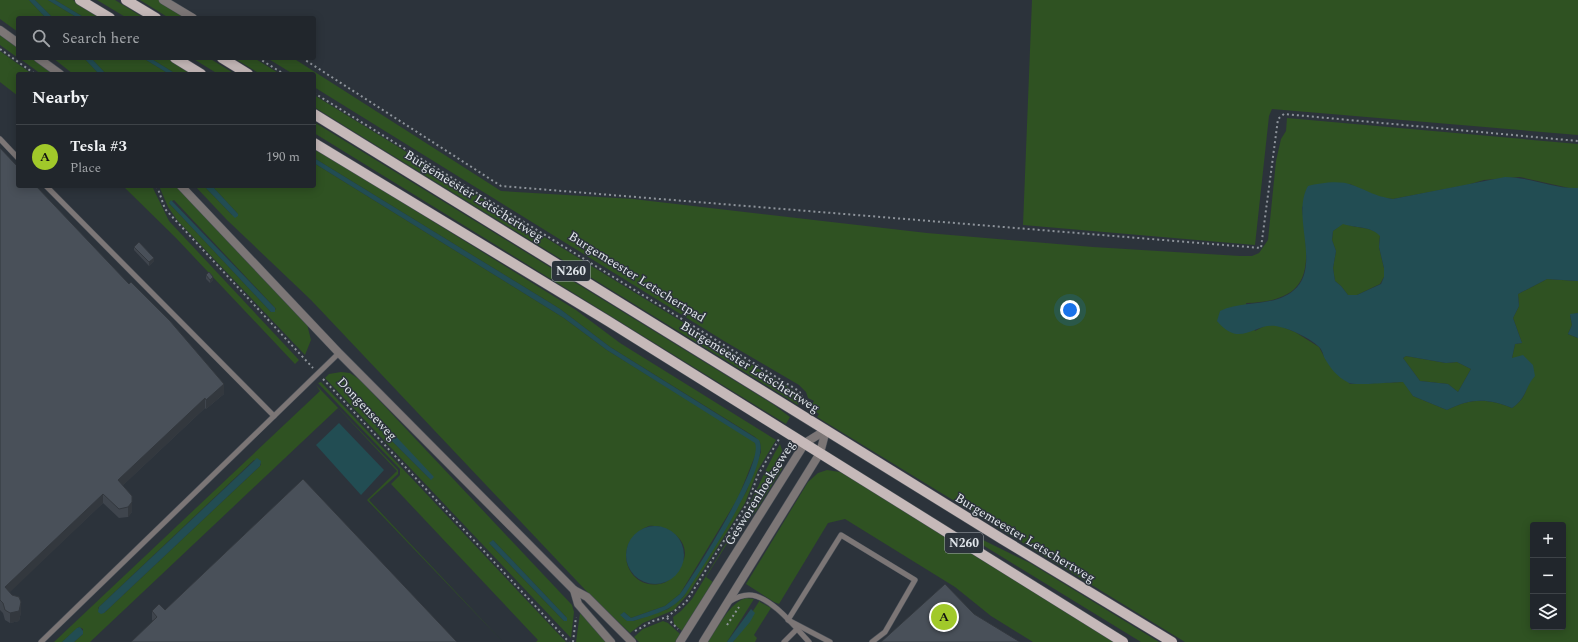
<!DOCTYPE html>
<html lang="en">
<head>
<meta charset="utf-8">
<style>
  body { margin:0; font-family:Spectral,serif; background:#2d3238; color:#f1f3f6 }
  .controls { position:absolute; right:12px; bottom:12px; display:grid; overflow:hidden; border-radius:4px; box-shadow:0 2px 10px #0003 }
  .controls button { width:36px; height:36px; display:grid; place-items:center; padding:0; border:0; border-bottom:1px solid #3e4348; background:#21262c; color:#f1f3f6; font:20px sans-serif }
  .you { position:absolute; left:1070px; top:310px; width:14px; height:14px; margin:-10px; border:3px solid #fff; border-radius:50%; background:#1a73e8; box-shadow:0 0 0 6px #1a73e833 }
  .badge { display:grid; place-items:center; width:26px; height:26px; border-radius:50%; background:#a1c92a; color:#111; font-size:13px; font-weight:700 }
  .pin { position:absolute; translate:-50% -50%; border:2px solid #fff; box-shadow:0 1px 4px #0006 }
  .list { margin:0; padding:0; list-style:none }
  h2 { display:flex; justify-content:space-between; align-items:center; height:52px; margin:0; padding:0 16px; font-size:17px }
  h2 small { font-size:13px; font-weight:400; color:#a2a5a9 }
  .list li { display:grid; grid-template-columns:26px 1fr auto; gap:12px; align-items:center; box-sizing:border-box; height:64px; padding:0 16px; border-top:1px solid #3e4348 }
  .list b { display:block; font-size:15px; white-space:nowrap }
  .list p { margin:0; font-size:13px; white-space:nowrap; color:#a2a5a9 }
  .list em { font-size:13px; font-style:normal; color:#a2a5a9 }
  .icon { flex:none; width:22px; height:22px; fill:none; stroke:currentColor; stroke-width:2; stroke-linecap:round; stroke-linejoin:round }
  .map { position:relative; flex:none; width:1578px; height:642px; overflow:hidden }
  .search { position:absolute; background:#21262c; box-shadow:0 2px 10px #0003; left:16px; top:16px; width:300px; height:44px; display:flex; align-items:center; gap:10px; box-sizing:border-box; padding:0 14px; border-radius:4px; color:#a2a5a9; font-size:15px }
  .panel { position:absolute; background:#21262c; box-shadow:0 2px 10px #0003; left:16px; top:72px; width:300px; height:116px; border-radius:4px }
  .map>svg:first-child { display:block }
  .green { fill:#2f5222; fill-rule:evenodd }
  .water { fill:#224d53; fill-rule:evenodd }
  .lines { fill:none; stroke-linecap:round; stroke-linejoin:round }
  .service-casing { stroke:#494f57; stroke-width:6 }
  .minor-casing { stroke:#494f57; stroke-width:9 }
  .tertiary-casing { stroke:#494f57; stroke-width:9 }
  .primary-casing { stroke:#494f57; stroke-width:11 }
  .path { stroke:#8d939a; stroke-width:2; stroke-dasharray:2 3; stroke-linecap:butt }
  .service { stroke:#7c7676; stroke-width:5 }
  .minor { stroke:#7c7676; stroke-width:8 }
  .tertiary { stroke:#7c7676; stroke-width:8 }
  .primary { stroke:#c6b9b9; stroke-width:10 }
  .wall { fill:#3f454d }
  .shaded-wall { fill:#33383e }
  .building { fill:#495059; stroke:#33383e }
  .labels { text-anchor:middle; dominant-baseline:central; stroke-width:3; stroke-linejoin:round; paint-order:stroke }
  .shield { fill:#2c333b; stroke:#aab0b6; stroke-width:1 }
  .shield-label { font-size:12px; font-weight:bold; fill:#e0e5ea }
  .street-label { font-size:13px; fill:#e0e5ea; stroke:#2c333b }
</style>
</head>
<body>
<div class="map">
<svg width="1578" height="642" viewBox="0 0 1578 642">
  <rect width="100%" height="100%" fill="#2c333b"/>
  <g class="green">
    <polygon points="0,0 29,0 46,18 18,18 18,32 0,19"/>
    <polygon points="35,0 48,0 78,18 53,18"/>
    <polygon points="55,0 73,0 102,18 85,18"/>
    <polygon points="97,0 115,0 144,18 127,18"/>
    <polygon points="140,0 159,0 188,18 169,18"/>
    <polygon points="1032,0 1578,0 1578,135 1272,109 1269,116 1255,245 1023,225"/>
    <polygon points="0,35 18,48 18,58 0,45"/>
    <polygon points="0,51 32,74 18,74 18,96 0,82"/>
    <polygon points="19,58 32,58 53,74 41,74"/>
    <polygon points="53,58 84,58 99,74 73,74"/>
    <polygon points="91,58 143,58 169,74 106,74"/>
    <polygon points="150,58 167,58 193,74 176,74"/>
    <polygon points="192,58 209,58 235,74 218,74"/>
    <polygon points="234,58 254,58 280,74 260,74"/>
    <path d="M267,58H293L501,191L633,199L927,233L1093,247L1240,256H1252L1259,253L1268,240L1276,161L1281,139L1286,131L1287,118L1578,144V188H1569L1520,177L1484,180L1467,185L1393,199L1377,197L1350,184L1302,207C1308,262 1318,301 1246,303L1255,331L1268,324L1280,326L1295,332L1319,347L1326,360L1350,384L1404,382L1413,396L1447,410C1471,398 1487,398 1512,408C1522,401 1526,394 1528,383L1512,358L1515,344L1522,343L1513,318L1519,306L1518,294L1547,279L1578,281V313L1570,315L1572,325L1568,334L1578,338V642H1185L817,417L819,414L810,408L814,401L808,398L806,392L799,385L724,341L314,87V74H293ZM1533,525H1563V627H1533Z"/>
    <polygon points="314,95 796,392 801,397 798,405 314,107"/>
    <polygon points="314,122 774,405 790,417 786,424 314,133"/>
    <path d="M314,148L576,310L620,343L776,440L758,470L745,503L689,593L674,610L643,623L630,633L592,597L311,300L227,220L195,186H204L232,215L238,214L212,186H314V163L564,318L607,350L754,441L757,447V451L738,498L680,594L665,606L631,618L624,612L627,621H633L668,609L683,597L746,492L761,452L760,442L755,437L610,347L560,309L314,158ZM649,526C665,524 690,539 684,559C682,563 678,568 675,572C671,579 667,583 659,584C626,590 610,541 649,526Z"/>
    <polygon points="123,186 152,186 169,221 299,360 295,364 176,238"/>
    <path d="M159,186H178L307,324L311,340L305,355L177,220L168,207ZM174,200L275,308L276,309L271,312L169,203Z"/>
    <path d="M1343,223C1356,229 1371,226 1380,235L1379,247L1384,268V277L1380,284L1357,295H1348L1341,286L1335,281L1333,268L1336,251L1332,240L1333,231Z"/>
    <polygon points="1406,356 1446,363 1457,362 1471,369 1458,392 1448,384 1420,381 1403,358"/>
    <path d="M341,372L350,373L360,380L572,605L574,612L571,638L325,378L329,374ZM371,410L431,480L367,416ZM493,540L567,618V621H564L490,544Z"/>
    <polygon points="321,382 566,642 536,642 538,640 391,484 400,475 400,469 318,383"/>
    <path d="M316,385L398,470V474L369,500L503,642L367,500L397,471L338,408L90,642H74L83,634V629L79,627L62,642H54L320,391ZM254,460L261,464L260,466L104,613L98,608Z"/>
    <path d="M780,444L784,456L782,469L756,511L735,535L733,534L706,577L713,582L682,631L674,624L673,617L681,611L692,599L739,522L742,524L744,521L741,519C756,495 765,468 780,444Z"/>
    <polygon points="827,470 840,472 851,478 1116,642 1033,642 991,616 955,587 845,519 828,523 779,604 774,602 746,584 808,482 818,473"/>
    <polygon points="983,540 1030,563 1159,642 1141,642 981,544"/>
    <path d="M746,598L754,599L727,642H707C717,629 730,602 746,598Z"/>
    <polygon points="760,600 760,602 771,608 754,635 757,638 755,642 733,642"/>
    <polygon points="580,613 608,642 576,642"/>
    <polygon points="663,621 668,623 680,634 675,642 639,642 634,637 643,629"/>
  </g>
  <g class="water">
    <polygon points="29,0 35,0 53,18 46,18"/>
    <polygon points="48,0 55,0 85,18 78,18"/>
    <polygon points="84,58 91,58 106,74 99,74"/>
    <polygon points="143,58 150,58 176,74 169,74"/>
    <path d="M314,158L560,309L610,347L759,440C772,464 701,569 686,593C673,611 652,615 633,621H627L620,615L624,612L631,618L665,606L680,594C695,573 764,464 755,443L607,350L564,318L314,163Z"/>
    <path d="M1505,177C1530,177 1554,189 1578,188V281L1547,279L1518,294L1519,306L1513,318L1522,343L1515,344L1512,358L1523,355L1533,365L1535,376C1525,387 1527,398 1512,408C1487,398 1471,398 1447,410L1413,396L1403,382C1393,382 1355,386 1349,383C1337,377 1330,368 1324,357C1323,353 1321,348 1318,346C1309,338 1293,330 1280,327C1255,319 1242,351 1217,321L1220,311C1242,301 1265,306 1285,296C1328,275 1289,219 1308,186C1320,183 1340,180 1352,185C1369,191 1374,196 1393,199ZM1343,224C1355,228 1371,226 1380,236L1379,247L1384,268V277L1381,284L1357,295H1348L1341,286L1335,281L1333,268L1336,251L1332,240L1333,231ZM1406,356L1446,363L1457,362L1471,369L1458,392L1448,384L1420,381L1403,358Z"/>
    <polygon points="204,186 212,186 238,214 238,216 235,218"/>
    <polygon points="171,200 275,308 275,312 271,312 169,203"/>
    <polygon points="1578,313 1578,338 1568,334 1572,325 1570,314"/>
    <polygon points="370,410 373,412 434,477 431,480 367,416 367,413"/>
    <polygon points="339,423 384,470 361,495 316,445"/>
    <polygon points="257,458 261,461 260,466 104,613 101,614 98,612 99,607"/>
    <circle cx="655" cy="555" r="29"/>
    <polygon points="493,540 567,618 567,621 564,621 489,543"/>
    <polygon points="751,609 755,613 750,622 733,642 727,642"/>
    <polygon points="80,627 83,631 83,634 74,642 62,642 77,628"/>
  </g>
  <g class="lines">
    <g class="service-casing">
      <g id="service">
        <polyline points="0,139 18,158"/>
        <polyline points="46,186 274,416"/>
        <path d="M729,602C735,598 742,595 749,595C770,595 796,628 809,642"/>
        <polyline points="41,642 339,353"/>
        <polyline points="784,642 797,629"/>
        <polyline points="830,642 788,620 841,535 915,580 885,632 872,642"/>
      </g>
    </g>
    <g class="minor-casing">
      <g id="minor">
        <polyline points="163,0 193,18"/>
        <polyline points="0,30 18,43"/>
        <polyline points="38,58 60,74"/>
        <polyline points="181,186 339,353 574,590 587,597 632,642"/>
        <polyline points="574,590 578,604 611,642"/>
      </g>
    </g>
    <g class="tertiary-casing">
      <g id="tertiary">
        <polyline points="680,642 805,443 826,430"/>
        <polyline points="703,642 820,453 826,430"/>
      </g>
    </g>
    <g class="primary-casing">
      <g id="primary">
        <polyline points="80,0 110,18"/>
        <polyline points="126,0 156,18"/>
        <polyline points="175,58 201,74"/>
        <polyline points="222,58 248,74"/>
        <polyline points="314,114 1002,539 1172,642"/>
        <polyline points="314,143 608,321 1123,642"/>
      </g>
    </g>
    <g class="path">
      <polyline points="0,49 35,74"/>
      <polyline points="258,58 284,74"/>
      <polyline points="302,58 501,186 1261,248 1278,119 1284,114 1578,141"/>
      <polyline points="314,93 799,391 802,396 801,402"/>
      <polyline points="157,186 165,209 313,368"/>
      <polyline points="323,379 569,642"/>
      <polyline points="667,618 678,629"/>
      <polyline points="727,625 739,607"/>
      <polyline points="635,631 653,621 667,617 686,602 748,502 758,475 779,439"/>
      <polyline points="573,642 576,617"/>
    </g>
    <use href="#service" class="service"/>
    <use href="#minor" class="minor"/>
    <use href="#tertiary" class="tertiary"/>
    <use href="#primary" class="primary"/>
  </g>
  <g class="wall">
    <polygon points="0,148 224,394 206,409 205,408 122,486 132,512 128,517 119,518 103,503 9,592 21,612 19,621 10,623 5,620 3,613 0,610"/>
    <polygon points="134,247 154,261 149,266 134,250"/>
    <polygon points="206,275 213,280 210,283 206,279"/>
    <polygon points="165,610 153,621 152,620 152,611"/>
  </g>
  <g class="shaded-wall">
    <polygon points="154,258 154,261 149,266 149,262"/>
    <polygon points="213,277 213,280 210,283 210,280"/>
    <polygon points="224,384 224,394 206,409 206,400"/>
    <polygon points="205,398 205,408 118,490 118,480"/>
    <polygon points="103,494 103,503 5,597 5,587"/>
    <polygon points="132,502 132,512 128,517 128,507"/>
    <polygon points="21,602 21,612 19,621 10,623 10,613"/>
  </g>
  <g class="building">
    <polygon points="0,148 18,167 18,186 36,186 129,284 131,282 170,321 224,384 206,400 205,398 118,480 132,496 132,502 128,507 119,509 103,494 5,587 12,595 19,597 21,602 19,611 10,613 5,610 3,603 0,600"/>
    <polygon points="139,242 154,258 149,262 134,247"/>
    <polygon points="209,272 213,277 210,280 206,275"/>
    <polygon points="303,479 457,642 131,642 157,617 152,611 159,604 165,610"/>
    <polygon points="945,584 974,614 1020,642 881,642"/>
  </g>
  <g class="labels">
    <g class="shield">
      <rect x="552" y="261" width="38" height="20" rx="3"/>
      <rect x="945" y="533" width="38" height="20" rx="3"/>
    </g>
    <g class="shield-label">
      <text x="571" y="271">N260</text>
      <text x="964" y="543">N260</text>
    </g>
    <g class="street-label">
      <text transform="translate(474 196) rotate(32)">Burgemeester Letschertweg</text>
      <text transform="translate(637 277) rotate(32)">Burgemeester Letschertpad</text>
      <text transform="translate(750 367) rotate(32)">Burgemeester Letschertweg</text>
      <text transform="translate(367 409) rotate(47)">Dongenseweg</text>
      <text transform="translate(760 493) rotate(-58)">Gesworenhoekseweg</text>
      <text transform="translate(1025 538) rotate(31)">Burgemeester Letschertweg</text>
    </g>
  </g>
</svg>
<div class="controls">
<button>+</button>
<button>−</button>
<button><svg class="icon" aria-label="layers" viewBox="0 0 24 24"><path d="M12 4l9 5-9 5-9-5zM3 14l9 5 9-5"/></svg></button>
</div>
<div class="you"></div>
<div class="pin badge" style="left:944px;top:617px">A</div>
<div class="search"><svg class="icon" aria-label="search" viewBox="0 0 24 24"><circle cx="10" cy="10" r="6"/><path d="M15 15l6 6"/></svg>Search here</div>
<section class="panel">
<h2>Nearby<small></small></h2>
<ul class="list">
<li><span class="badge">A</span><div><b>Tesla #3</b><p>Place</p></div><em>190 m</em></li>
</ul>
</section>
</div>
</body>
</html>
